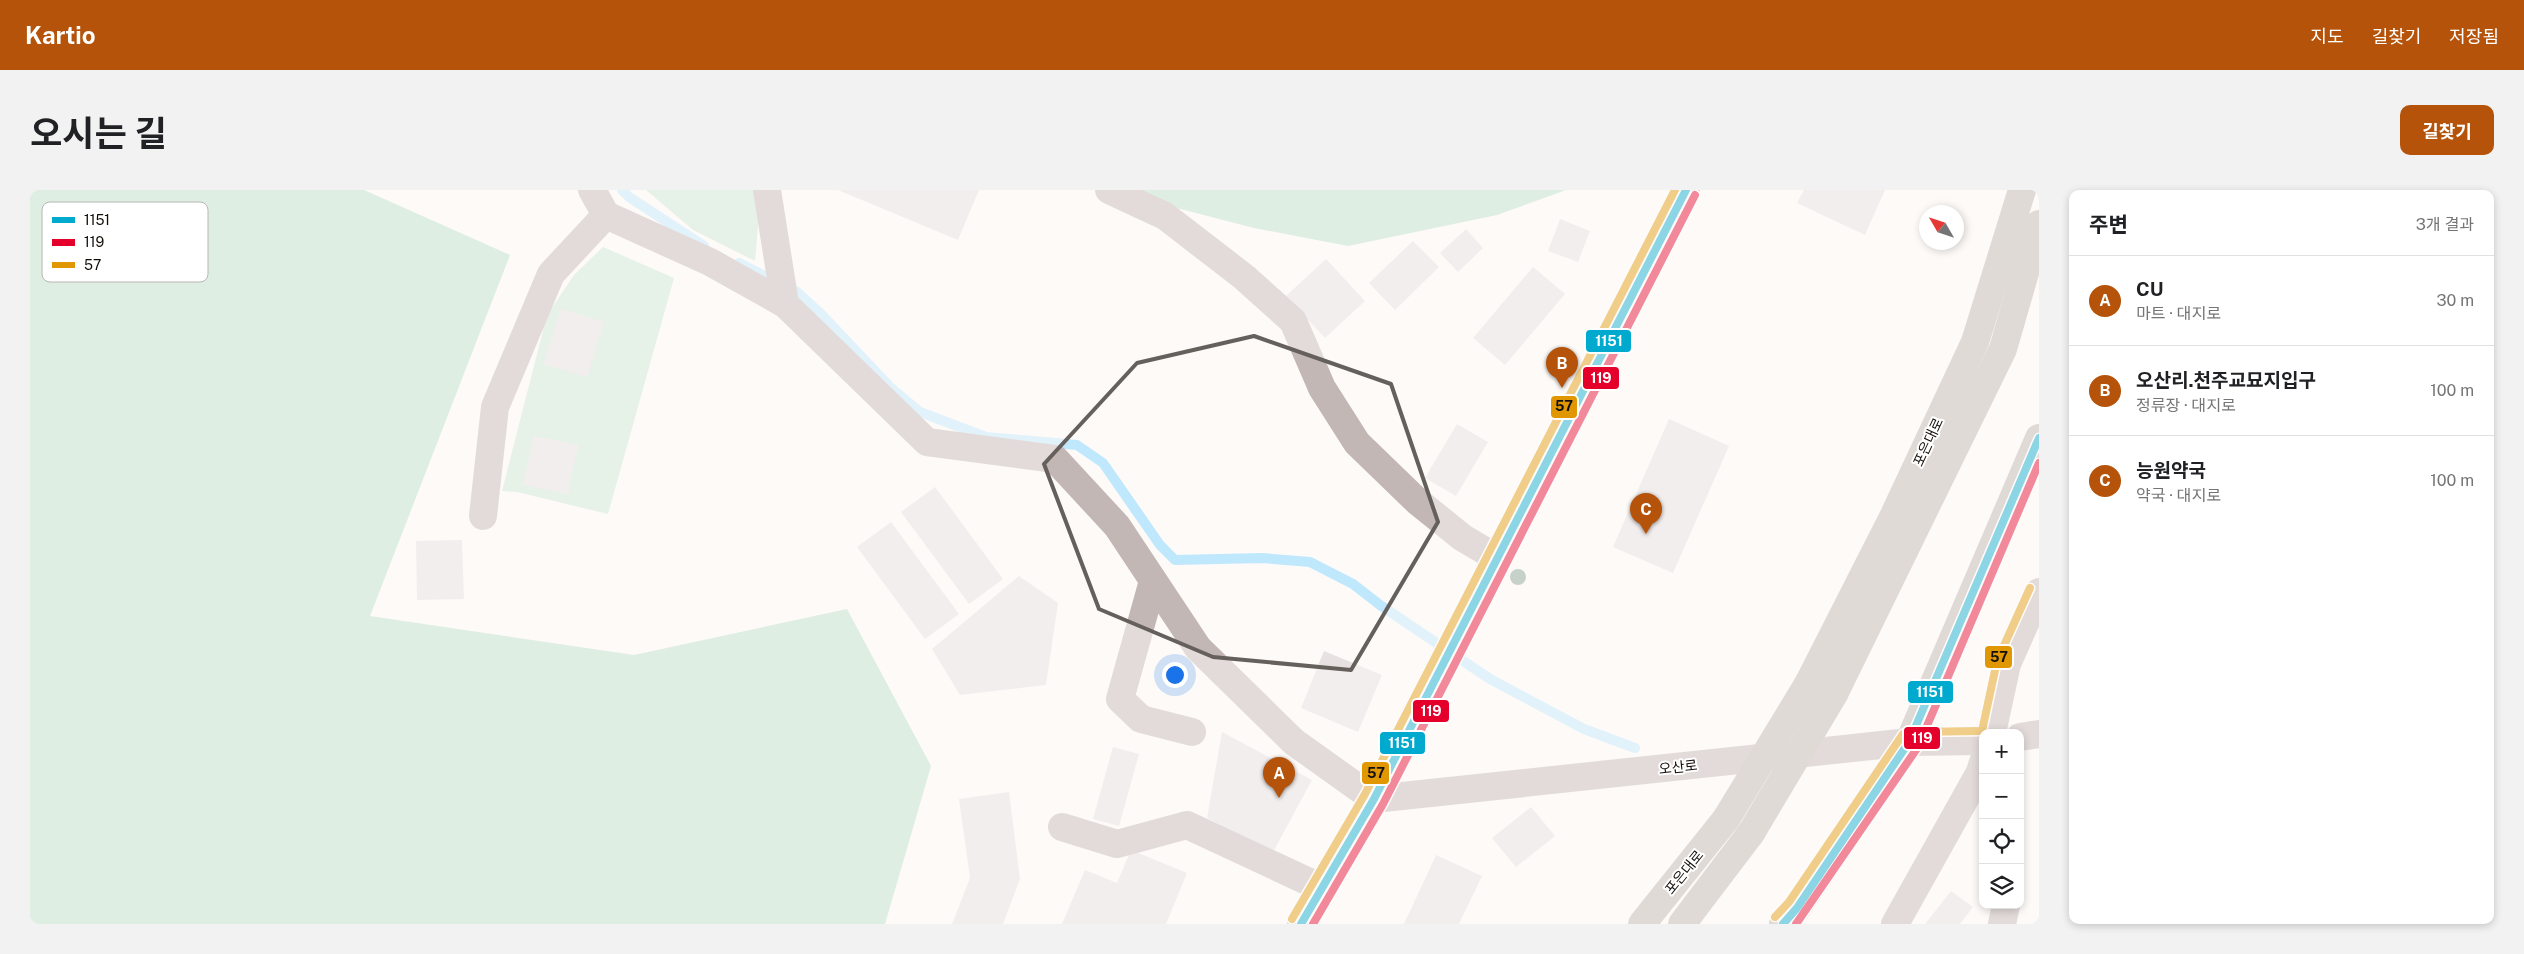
<!DOCTYPE html>
<html lang="ko">
<head>
<meta charset="utf-8">
<style>
  body { margin:0; font-family:"Public Sans","Noto Sans KR",sans-serif; background:#f2f2f2; color:#202124 }
  .controls { position:absolute; right:15px; bottom:15px; display:grid; overflow:hidden; border-radius:10px; box-shadow:0 2px 8px #0003 }
  .controls button { width:45px; height:45px; display:grid; place-items:center; padding:0; border:0; border-bottom:1px solid #e0e0e0; background:#fff; color:#202124; font:25px sans-serif }
  .compass { position:absolute; left:1889px; top:15px; width:45px; height:45px; border-radius:50%; background:#fff; box-shadow:0 2px 8px #0003; rotate:309deg }
  .you { position:absolute; left:1144px; top:484px; width:18px; height:18px; margin:-12px; border:4px solid #fff; border-radius:50%; background:#1a73e8; box-shadow:0 0 0 8px #1a73e833 }
  .badge { display:grid; place-items:center; width:32px; height:32px; border-radius:50%; background:#b45309; color:#fff; font-size:16px; font-weight:700 }
  .pin { position:absolute; translate:-50% -41px; filter:drop-shadow(0 1px 2px #0008) }
  .pin::after { content:''; position:absolute; top:26px; width:18px; height:15px; background:inherit; clip-path:polygon(0 0,100% 0,50% 100%) }
  .list { margin:0; padding:0; list-style:none }
  h2 { display:flex; justify-content:space-between; align-items:center; height:65px; margin:0; padding:0 20px; font-size:21px }
  h2 small { font-size:16px; font-weight:400; color:#757577 }
  .list li { display:grid; grid-template-columns:32px 1fr auto; gap:15px; align-items:center; box-sizing:border-box; height:90px; padding:0 20px; border-top:1px solid #e0e0e0 }
  .list b { display:block; font-size:19px; white-space:nowrap }
  .list p { margin:0; font-size:16px; white-space:nowrap; color:#757577 }
  .list em { font-size:16px; font-style:normal; color:#757577 }
  .icon { flex:none; width:28px; height:28px; fill:none; stroke:currentColor; stroke-width:2; stroke-linecap:round; stroke-linejoin:round }
  .map { position:relative; flex:none; width:2009px; height:734px; overflow:hidden; border-radius:10px }
  header { display:flex; align-items:center; gap:30px; box-sizing:border-box; height:70px; padding:0 25px; background:#b45309; color:#fff }
  header strong { font-size:24px }
  nav { display:flex; gap:28px; margin-inline-start:auto; font-size:18px }
  .intro { display:flex; align-items:center; justify-content:space-between; box-sizing:border-box; height:120px; padding:0 30px }
  h1 { margin:0; font-size:35px }
  .button { padding:12px 22px; border-radius:10px; background:#b45309; color:#fff; font-size:18px; font-weight:700 }
  main { display:flex; gap:30px; padding:0 30px }
  aside { flex:1; background:#fff; border-radius:10px; box-shadow:0 2px 8px #0003 }
  .map>svg:first-child { display:block }
  .green { fill:#cae8d6 }
  .forest { fill:#b8dfca }
  .lines { fill:none; stroke-linecap:round; stroke-linejoin:round }
  .stream { stroke:#c0e8fd; stroke-width:10 }
  .building { fill:#e7e1e2 }
  .minor { stroke:#c2b7b4; stroke-width:28 }
  .major { stroke:#c3b9b6; stroke-width:28 }
  .highway { stroke:#bdb3b0; stroke-width:28 }
  .highway-bridge { stroke:#bdb3b0; stroke-width:28 }
  .bus-1-casing { stroke:#fff; stroke-width:11 }
  .bus-2-casing { stroke:#fff; stroke-width:11 }
  .bus-3-casing { stroke:#fff; stroke-width:11 }
  .bus-1 { stroke:#00a9ce; stroke-width:8 }
  .bus-2 { stroke:#e4002b; stroke-width:8 }
  .bus-3 { stroke:#e09701; stroke-width:8 }
  .tree { fill:#83a192 }
  .marked { fill:none; stroke:#65605c; stroke-width:4; stroke-linejoin:round }
  .labels { text-anchor:middle; dominant-baseline:central; stroke-width:4; stroke-linejoin:round; paint-order:stroke }
  .street-label { font-size:14px; fill:#130d08; stroke:#fff }
  .key { fill:#fff; stroke:#b8b6b5; stroke-width:1 }
  .key-label { font-size:14px; fill:#130d08 }
  .line-badge { stroke:#fff; stroke-width:2 }
  .badge-label { font-size:14px; text-anchor:middle; font-weight:bold; fill:#fff }
  .pale-badge-label { font-size:14px; text-anchor:middle; font-weight:bold; fill:#111 }
</style>
</head>
<body>
<header>
<strong>Kartio</strong>
<nav><a>지도</a><a>길찾기</a><a>저장됨</a></nav>
</header>
<div class="intro"><h1>오시는 길</h1><a class="button">길찾기</a></div>
<main>
<div class="map">
<svg width="2009" height="734" viewBox="0 0 2009 734">
  <rect width="100%" height="100%" fill="#fdfaf8"/>
  <g class="green">
    <polygon points="616,0 731,0 725,71 663,40"/>
    <polygon points="573,57 644,88 578,324 487,302 472,301 517,125 544,85"/>
  </g>
  <g class="forest">
    <polygon points="0,0 334,0 480,65 340,426 604,465 817,419 901,576 855,734 0,734"/>
    <polygon points="1111,0 1536,0 1467,25 1318,56 1224,38 1116,10"/>
  </g>
  <g class="lines">
    <g class="stream">
      <polyline points="592,0 599,7 674,56"/>
      <polyline points="709,73 767,102 791,124 860,197 890,222 956,247 1047,255 1073,273 1130,355 1145,370 1232,368 1280,372 1323,394 1350,415 1460,489 1554,539 1605,558"/>
    </g>
  </g>
  <g class="building">
    <polygon points="808,0 949,0 928,50"/>
    <polygon points="1774,0 1855,0 1835,45 1767,13"/>
    <polygon points="1530,29 1560,41 1548,72 1518,61"/>
    <polygon points="1436,39 1453,58 1428,82 1410,63"/>
    <polygon points="1383,51 1409,77 1365,120 1339,93"/>
    <polygon points="1296,69 1335,111 1295,148 1256,106"/>
    <polygon points="1503,77 1535,104 1475,175 1443,148"/>
    <polygon points="531,119 574,132 557,187 513,174"/>
    <polygon points="1639,229 1699,256 1643,383 1583,357"/>
    <polygon points="1427,234 1458,252 1426,306 1395,288"/>
    <polygon points="504,246 548,255 538,304 493,295"/>
    <polygon points="905,297 973,389 939,414 871,322"/>
    <polygon points="861,332 929,424 895,449 827,357"/>
    <polygon points="432,350 434,409 387,410 386,351"/>
    <polygon points="989,386 1028,413 1016,495 930,505 902,459"/>
    <polygon points="1294,461 1352,485 1328,542 1271,518"/>
    <polygon points="1192,542 1282,590 1242,664 1177,628"/>
    <polygon points="1083,557 1109,564 1089,636 1063,629"/>
    <polygon points="979,602 990,689 973,734 922,734 940,688 929,609"/>
    <polygon points="1501,617 1525,646 1486,677 1462,648"/>
    <polygon points="1101,660 1157,683 1136,734 1032,734 1055,680 1087,693"/>
    <polygon points="1406,665 1452,686 1429,734 1374,734"/>
    <polygon points="1921,701 1943,717 1930,734 1895,734"/>
  </g>
  <g class="lines">
    <g class="minor">
      <polyline points="562,0 576,25 680,72 755,114 897,252 1025,269 1087,336 1168,458 1264,552 1344,609 1879,552 1953,551"/>
      <polyline points="737,0 755,114"/>
      <polyline points="1079,0 1135,26 1214,87 1263,131 1292,198 1327,253 1387,311 1433,348 1467,368"/>
      <polyline points="453,326 465,217 521,84 576,25"/>
      <polyline points="1123,391 1090,509 1111,529 1162,542"/>
      <polyline points="1962,543 1977,474 2009,402"/>
      <polyline points="1990,547 2009,544"/>
      <polyline points="1032,637 1087,654 1157,635 1292,698"/>
      <polyline points="1865,734 1950,582 1953,572"/>
      <polyline points="1972,734 1976,715"/>
    </g>
    <polyline class="major" points="1271,734 1344,609 1656,0"/>
    <g class="highway">
      <polyline points="1778,494 1864,325 1945,152 1992,0"/>
      <polyline points="1804,504 1973,159 2009,34"/>
      <polyline points="1612,734 1696,629"/>
      <polyline points="1652,734 1721,643"/>
      <polyline points="1753,734 1767,718 1879,552 2009,248"/>
    </g>
    <g class="highway-bridge">
      <polyline points="1696,629 1778,494"/>
      <polyline points="1721,643 1804,504"/>
    </g>
    <g class="bus-1-casing">
      <g id="bus-1">
        <polyline points="1271,734 1344,609 1656,0"/>
        <polyline points="1753,734 1767,718 1879,552 2009,248"/>
      </g>
    </g>
    <g class="bus-2-casing">
      <g id="bus-2">
        <polyline points="1283,734 1353,614 1665,5"/>
        <polyline points="1766,734 1888,557 2009,273"/>
      </g>
    </g>
    <g class="bus-3-casing">
      <g id="bus-3">
        <polyline points="1952,541 1967,471 2000,398"/>
        <polyline points="1745,727 1759,712 1873,544 1879,542 1953,541"/>
        <polyline points="1262,729 1335,604 1645,0"/>
      </g>
    </g>
    <use href="#bus-1" class="bus-1"/>
    <use href="#bus-2" class="bus-2"/>
    <use href="#bus-3" class="bus-3"/>
  </g>
  <circle class="tree" cx="1488" cy="387" r="8"/>
  <path d="M0 0H2009V734H0ZM1224,146L1361,194L1408,332L1321,480L1183,467L1069,419L1014,274L1107,173Z" fill="#fdfaf8" fill-opacity=".55" fill-rule="evenodd"/>
  <path class="marked" d="M1224,146L1361,194L1408,332L1321,480L1183,467L1069,419L1014,274L1107,173Z"/>
  <g class="labels">
    <g class="street-label">
      <text transform="translate(1898 252) rotate(-65)">포은대로</text>
      <text transform="translate(1648 577) rotate(-6)">오산로</text>
      <text transform="translate(1654 682) rotate(-51)">포은대로</text>
    </g>
  </g>
  <rect x="12" y="12" width="166" height="80" rx="8" class="key"/>
  <rect x="22" y="27" width="23" height="6" fill="#00a9ce"/>
  <rect x="22" y="49" width="23" height="7" fill="#e4002b"/>
  <rect x="22" y="72" width="23" height="6" fill="#e09701"/>
  <g class="key-label">
    <text x="54" y="35">1151</text>
    <text x="54" y="57">119</text>
    <text x="54" y="80">57</text>
  </g>
  <g class="line-badge">
    <rect x="1555" y="139" width="47" height="24" rx="5" fill="#00a9ce"/>
    <rect x="1552" y="176" width="38" height="24" rx="5" fill="#e4002b"/>
    <rect x="1520" y="205" width="28" height="24" rx="5" fill="#e09701"/>
    <rect x="1954" y="455" width="29" height="24" rx="5" fill="#e09701"/>
    <rect x="1877" y="490" width="47" height="24" rx="5" fill="#00a9ce"/>
    <rect x="1382" y="509" width="38" height="24" rx="5" fill="#e4002b"/>
    <rect x="1873" y="536" width="38" height="24" rx="5" fill="#e4002b"/>
    <rect x="1349" y="541" width="47" height="24" rx="5" fill="#00a9ce"/>
    <rect x="1331" y="571" width="29" height="24" rx="5" fill="#e09701"/>
  </g>
  <g class="badge-label">
    <text x="1579" y="156">1151</text>
    <text x="1571" y="193">119</text>
    <text x="1900" y="507">1151</text>
    <text x="1401" y="526">119</text>
    <text x="1892" y="553">119</text>
    <text x="1372" y="558">1151</text>
  </g>
  <g class="pale-badge-label">
    <text x="1534" y="221">57</text>
    <text x="1969" y="472">57</text>
    <text x="1346" y="588">57</text>
  </g>
</svg>
<div class="controls">
<button>+</button>
<button>−</button>
<button><svg class="icon" aria-label="locate" viewBox="0 0 24 24"><circle cx="12" cy="12" r="6"/><path d="M12 2v4M12 18v4M2 12h4M18 12h4"/></svg></button>
<button><svg class="icon" aria-label="layers" viewBox="0 0 24 24"><path d="M12 4l9 5-9 5-9-5zM3 14l9 5 9-5"/></svg></button>
</div>
<svg class="compass" viewBox="-18 -18 36 36"><path d="M0-13l5 13h-10z" fill="#e53935"/><path d="M0 13l5-13h-10z" fill="#757577"/></svg>
<div class="you"></div>
<div class="pin badge" style="left:1249px;top:608px">A</div>
<div class="pin badge" style="left:1532px;top:198px">B</div>
<div class="pin badge" style="left:1616px;top:344px">C</div>
</div>
<aside>
<h2>주변<small>3개 결과</small></h2>
<ul class="list">
<li><span class="badge">A</span><div><b>CU</b><p>마트 · 대지로</p></div><em>30 m</em></li>
<li><span class="badge">B</span><div><b>오산리.천주교묘지입구</b><p>정류장 · 대지로</p></div><em>100 m</em></li>
<li><span class="badge">C</span><div><b>능원약국</b><p>약국 · 대지로</p></div><em>100 m</em></li>
</ul>
</aside>
</main>
</body>
</html>
